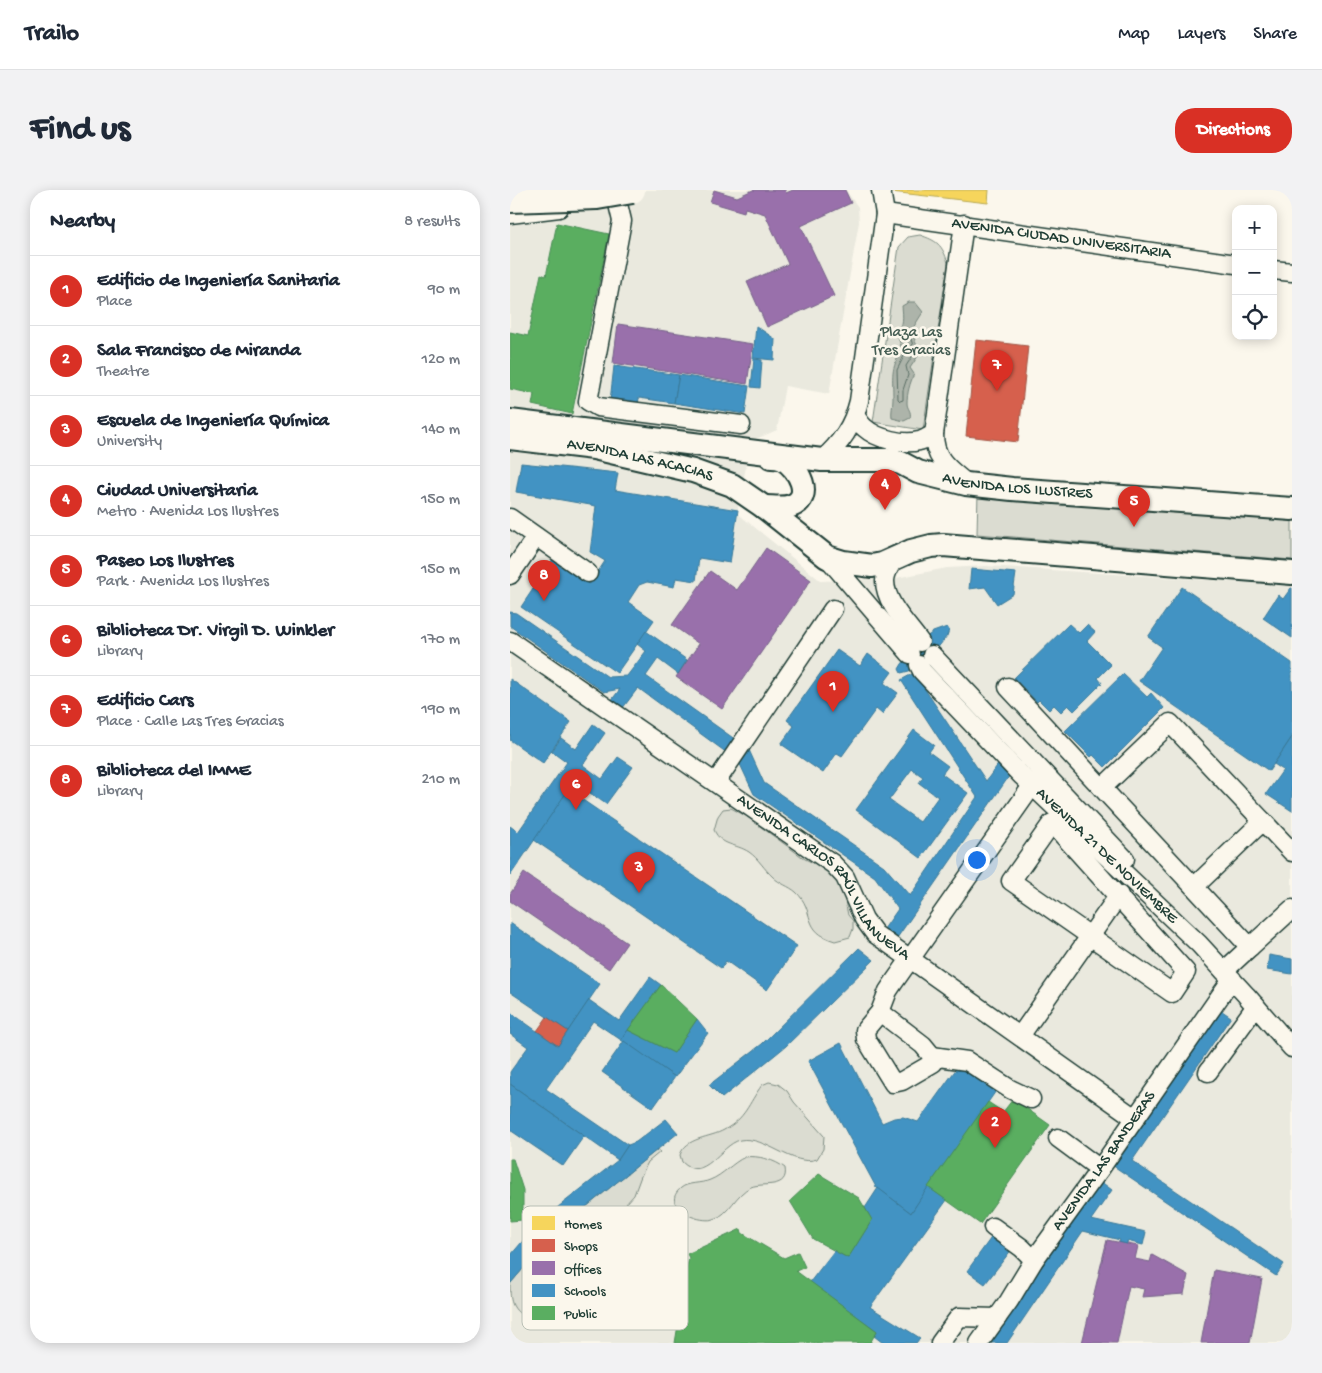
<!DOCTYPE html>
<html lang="en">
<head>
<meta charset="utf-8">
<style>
  body { margin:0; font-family:"Gochi Hand",sans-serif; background:#f2f2f3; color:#1f2937 }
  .controls { position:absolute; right:15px; top:15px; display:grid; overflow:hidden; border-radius:10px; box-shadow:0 2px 12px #0003 }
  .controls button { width:45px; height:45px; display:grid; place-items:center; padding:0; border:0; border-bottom:1px solid #e0e1e3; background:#fff; color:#1f2937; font:25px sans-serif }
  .you { position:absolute; left:466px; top:669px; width:18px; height:18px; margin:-12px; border:4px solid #fff; border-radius:50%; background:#1a73e8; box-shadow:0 0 0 8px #1a73e833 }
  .badge { display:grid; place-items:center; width:32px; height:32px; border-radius:50%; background:#d93025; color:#fff; font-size:16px; font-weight:700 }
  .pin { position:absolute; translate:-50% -41px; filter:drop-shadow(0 1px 2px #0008) }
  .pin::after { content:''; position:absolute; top:26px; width:18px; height:15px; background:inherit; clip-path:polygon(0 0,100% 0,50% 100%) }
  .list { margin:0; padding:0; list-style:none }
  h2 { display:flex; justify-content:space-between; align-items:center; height:65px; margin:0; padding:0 20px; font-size:21px }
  h2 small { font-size:16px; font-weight:400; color:#747a83 }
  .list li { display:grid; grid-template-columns:32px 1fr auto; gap:15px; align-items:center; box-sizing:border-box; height:70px; padding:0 20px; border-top:1px solid #e0e1e3 }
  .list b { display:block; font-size:19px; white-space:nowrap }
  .list p { margin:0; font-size:16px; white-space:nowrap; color:#747a83 }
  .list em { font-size:16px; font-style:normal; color:#747a83 }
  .icon { flex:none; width:28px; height:28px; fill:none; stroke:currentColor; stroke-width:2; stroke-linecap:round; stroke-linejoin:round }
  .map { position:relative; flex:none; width:782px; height:1153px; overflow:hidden; border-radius:20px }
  header { display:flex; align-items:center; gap:30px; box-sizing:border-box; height:70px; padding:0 25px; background:#fff; border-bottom:1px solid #e0e1e3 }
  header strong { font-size:24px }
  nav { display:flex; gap:28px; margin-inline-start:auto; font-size:18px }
  .intro { display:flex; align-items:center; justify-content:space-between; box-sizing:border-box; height:120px; padding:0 30px }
  h1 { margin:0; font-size:35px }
  .button { padding:12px 22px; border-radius:20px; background:#d93025; color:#fff; font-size:18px; font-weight:700 }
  main { display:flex; gap:30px; padding:0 30px }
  aside { flex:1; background:#fff; border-radius:20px; box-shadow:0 2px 12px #0003 }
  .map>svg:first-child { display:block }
  .built { fill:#eae9de }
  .green { fill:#dbdcd1; stroke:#7d8c82 }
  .water { fill:#adb4aa; stroke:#74847b }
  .homes { fill:#f6d55c; stroke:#b6a750 }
  .shops { fill:#d6604d; stroke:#9f5646 }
  .offices { fill:#9970ab; stroke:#746187 }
  .schools { fill:#4393c3; stroke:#387998; fill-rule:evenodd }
  .public { fill:#5aae61; stroke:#488c54 }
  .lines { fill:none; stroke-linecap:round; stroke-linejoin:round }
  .shore { stroke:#586d63; stroke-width:1 }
  .minor-casing { stroke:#1f3d34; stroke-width:21 }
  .major-casing { stroke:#1f3d34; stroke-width:26 }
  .minor { stroke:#fbf7ec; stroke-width:18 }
  .major { stroke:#fbf7ec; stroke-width:22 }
  .highway-bridge-casing { stroke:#1f3d34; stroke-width:30; stroke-linecap:butt }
  .highway-bridge { stroke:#fbf7ec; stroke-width:26 }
  .labels { text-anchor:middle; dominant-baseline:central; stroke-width:5; stroke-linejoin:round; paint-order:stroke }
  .street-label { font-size:16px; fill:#1f3d34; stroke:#fbf7ec }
  .park-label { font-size:16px; fill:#455d53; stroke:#fbf7ec }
  .key { fill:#fbf7ec; stroke:#b9bfb5; stroke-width:1 }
  .key-label { font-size:14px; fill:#1f3d34 }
</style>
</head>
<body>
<header>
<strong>Trailo</strong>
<nav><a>Map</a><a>Layers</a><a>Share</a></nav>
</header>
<div class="intro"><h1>Find us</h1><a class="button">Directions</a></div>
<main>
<aside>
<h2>Nearby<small>8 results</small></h2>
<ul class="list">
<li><span class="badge">1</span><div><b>Edificio de Ingeniería Sanitaria</b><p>Place</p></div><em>90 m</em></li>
<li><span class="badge">2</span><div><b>Sala Francisco de Miranda</b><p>Theatre</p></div><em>120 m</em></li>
<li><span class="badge">3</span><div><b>Escuela de Ingeniería Química</b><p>University</p></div><em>140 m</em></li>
<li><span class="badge">4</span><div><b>Ciudad Universitaria</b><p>Metro · Avenida Los Ilustres</p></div><em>150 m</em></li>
<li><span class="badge">5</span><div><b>Paseo Los Ilustres</b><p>Park · Avenida Los Ilustres</p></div><em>150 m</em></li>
<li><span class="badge">6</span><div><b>Biblioteca Dr. Virgil D. Winkler</b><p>Library</p></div><em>170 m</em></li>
<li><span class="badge">7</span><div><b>Edificio Cars</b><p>Place · Calle Las Tres Gracias</p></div><em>190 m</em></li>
<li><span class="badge">8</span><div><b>Biblioteca del IMME</b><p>Library</p></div><em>210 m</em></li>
</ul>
</aside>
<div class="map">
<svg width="782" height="1153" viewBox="0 0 782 1153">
  <rect width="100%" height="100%" fill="#fbf7ec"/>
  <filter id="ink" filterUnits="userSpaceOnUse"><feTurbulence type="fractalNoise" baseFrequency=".02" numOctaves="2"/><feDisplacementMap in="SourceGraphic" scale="10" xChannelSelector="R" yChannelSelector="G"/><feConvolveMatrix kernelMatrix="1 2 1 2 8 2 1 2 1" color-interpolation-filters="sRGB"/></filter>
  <g filter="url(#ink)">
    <polygon class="built" points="0,0 327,0 337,2 348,17 349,32 319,204 275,196 267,240 241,251 227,323 311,391 386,388 437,378 476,376 782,395 782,1153 0,1153"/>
    <g class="green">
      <path d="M410,45C427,51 432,54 438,73L413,240L363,232L389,57L398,47Z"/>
      <polygon points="468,302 782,331 782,370 467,344"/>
      <path d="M221,618L236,626L295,669L310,676L324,687L333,702L338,725L343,731V739L340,747L325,751C291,741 306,721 286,702C279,696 270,694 263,687C254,679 249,669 239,662C225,653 212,657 204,640L208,626L213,619Z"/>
      <path d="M259,892L268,894L277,901L284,912L314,946L313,959L307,969C283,978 255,945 230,950C210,955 194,994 172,972L170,965C176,947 200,948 214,940C236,928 238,914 252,895Z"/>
      <polygon points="148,959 150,962 138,972 131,986 124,1005 101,1031 67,1040 54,1050 46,1049 43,1044 45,1042"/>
      <path d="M235,967C248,965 265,970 275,978C279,1000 253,992 241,997C225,1004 220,1024 204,1029C188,1034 149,1016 171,998C178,992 191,994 200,990C213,985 222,973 235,967Z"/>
      <path d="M31,1058L36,1061L38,1065L31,1078L23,1109L12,1125C0,1117 0,1107 0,1094Z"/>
    </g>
    <path class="water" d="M399,112H405L413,122L403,138L405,151L410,163L400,178L404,184C400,193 397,203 397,213C397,219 402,221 400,228L394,231L382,228C381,221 383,216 383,209C383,185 380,181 392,159L387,144C394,135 393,127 392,116Z"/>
    <polygon class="homes" points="382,0 479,0 478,13 381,2"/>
    <g class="shops">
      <polygon points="466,150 518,156 508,252 456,246"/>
      <polygon points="37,827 58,841 48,856 27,841"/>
    </g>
    <g class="offices">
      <polygon points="204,0 227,7 243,0 275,0 276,3 283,0 335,0 341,13 291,36 324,106 257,137 237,92 278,74 255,24 235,18 234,22 200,12"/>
      <polygon points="108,134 243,154 237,194 103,173"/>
      <polygon points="256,358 301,390 212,519 166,487 189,454 162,435 200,381 227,400"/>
      <polygon points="14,683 117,753 99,779 0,711 0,704"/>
      <polygon points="597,1050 628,1056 625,1069 640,1072 642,1065 678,1085 674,1104 632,1107 634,1099 619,1096 607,1153 572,1153"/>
      <polygon points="704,1080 752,1089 740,1153 691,1153"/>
    </g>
    <g class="schools">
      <polygon points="246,136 265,149 264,170 243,168"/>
      <polygon points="244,169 252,170 250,198 241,197"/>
      <polygon points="104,176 169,185 164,213 129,208 128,215 100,211"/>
      <polygon points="169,185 239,196 235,224 164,213"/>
      <polygon points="11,273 108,283 105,300 228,320 220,373 189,368 186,391 166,388 164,397 137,392 129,395 118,412 144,430 107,483 11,417 43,369 80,394 95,371 80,362 86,316 6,302"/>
      <polygon points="461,379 506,383 503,404 487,414 475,397 459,399"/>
      <polygon points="672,397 782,473 782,547 759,581 629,491 652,457 638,447"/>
      <polygon points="781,398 782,398 782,448 753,428 768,405 773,409"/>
      <polygon points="0,422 6,423 98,487 117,486 136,461 127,454 136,441 177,470 168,484 148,469 136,486 226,550 217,563 128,498 112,519 101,511 110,499 94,502 0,436"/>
      <polygon points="559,434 569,443 577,435 585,442 577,451 601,475 588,488 592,493 564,521 558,515 551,522 544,515 539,520 529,510 527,512 504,488"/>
      <polygon points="437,437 439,440 437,446 422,465 399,481 391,483 389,479 392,474 410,452 423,442"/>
      <polygon points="327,460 350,476 358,464 382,482 374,493 388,503 372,524 366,519 332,566 327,563 313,583 271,554 284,536 277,530"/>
      <polygon points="404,483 476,591 492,569 502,582 387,748 374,739 388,719 365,687 244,604 229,572 239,560 254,593 374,676 400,706 467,607 391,490"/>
      <polygon points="613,484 637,507 641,503 654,518 595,577 583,565 581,567 555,541"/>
      <polygon points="0,489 61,532 33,573 0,550"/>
      <polygon points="83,534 95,543 73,575 92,589 108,567 123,577 96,614 64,592 0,686 0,636 8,642 57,572 42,561 51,548 66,559"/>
      <path d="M404,540L424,555L419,562L438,576L432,584L458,603L411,668L346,620ZM402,579L413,587L409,593L428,607L410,632L379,610Z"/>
      <polygon points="782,547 782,621 756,604 773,580 764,574"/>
      <polygon points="58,600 287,756 257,800 216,771 211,778 24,650"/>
      <polygon points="0,733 90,794 58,841 0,802"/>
      <polygon points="349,758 364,770 276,856 212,908 199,895 252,854"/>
      <polygon points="759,765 782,769 782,784 757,780"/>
      <polygon points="140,787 151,795 111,850 83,831 36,899 118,955 108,970 0,894 0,882 18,857 0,844 0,822 48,856 79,810 109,831"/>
      <polygon points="709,819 721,827 622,971 774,1074 766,1086 602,975"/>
      <polygon points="187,829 198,843 165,887 111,850 118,840 164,863"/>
      <polygon points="114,851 165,887 143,918 92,882"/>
      <polygon points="331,853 372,933 384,928 393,927 408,932 452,871 488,898 401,1023 366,997 298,871"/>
      <polygon points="0,894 74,946 53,976 0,940"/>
      <polygon points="156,929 168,943 45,1042 0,1094 0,1066 29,1032 108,970 118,955 126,952"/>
      <polygon points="590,991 602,1000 581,1030 636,1042 633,1055 617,1051 617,1054 609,1052 610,1050 573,1041 497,1153 480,1153"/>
      <polygon points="418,997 437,1010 360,1117 410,1148 406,1153 373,1153 364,1146 367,1141 300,1092 324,1061 338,1068 362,1030 355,1018 368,998 401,1023"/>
      <polygon points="483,1045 502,1059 475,1094 457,1081"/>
    </g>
    <g class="public">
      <polygon points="47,33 99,44 62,224 22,215 24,204 0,199 0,142 18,146 31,84 36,86"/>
      <polygon points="151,795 187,829 164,863 118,840"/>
      <polygon points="503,909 540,935 470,1034 418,997 478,912 493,922"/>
      <polygon points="0,969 3,969 13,1000 13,1030 0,1031"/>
      <polygon points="309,984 349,1008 362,1030 338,1068 303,1049 280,1011"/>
      <polygon points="231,1039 232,1043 274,1068 288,1062 295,1077 286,1081 367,1141 360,1153 165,1153 168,1135 160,1138 153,1123 167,1116 179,1068 177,1064"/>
    </g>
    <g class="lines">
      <polygon class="shore" points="397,141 399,143 405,162 396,176 398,185 393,200 393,210 390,211 388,209 387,180 397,160 393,145"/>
      <g class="minor-casing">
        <g id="minor">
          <polyline points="107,10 112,31 78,211 88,217 231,235"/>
          <polyline points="0,24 49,18"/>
          <path id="s1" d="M375,24L726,74"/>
          <path d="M454,34L424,244C424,269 438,278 456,293"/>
          <polyline points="763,80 782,82"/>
          <path d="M345,225C348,230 351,235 355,238C367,249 394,255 409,251C414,250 419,246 424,244"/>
          <path d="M312,270C331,253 343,236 349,211L375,24L371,0"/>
          <polyline points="0,328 78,383"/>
          <polyline points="317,367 400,464"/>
          <path d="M384,369C380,376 375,383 375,391C375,413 398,435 410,452"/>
          <polyline points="0,385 26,347"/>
          <path id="s2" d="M0,451L323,674L335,687L354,729L365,744L625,928"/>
          <polyline points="422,465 615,669"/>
          <path id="s3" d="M409,475L412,481L512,586L689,754L736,805L782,858"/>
          <polyline points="498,497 740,757 714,781"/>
          <polyline points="206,592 323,419"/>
          <polyline points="592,598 660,533 782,662"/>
          <polygon points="542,633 676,782 662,803 501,691"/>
          <polyline points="684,697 753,631"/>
          <polyline points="740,757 782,719"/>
          <polyline points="370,822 413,855 422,866 423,873 392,891 383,893 356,849 355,840 370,822 378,801 384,792 522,596"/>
          <polyline points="510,846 609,705"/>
          <polyline points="422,866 457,871 500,899 521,909"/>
          <polyline points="698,882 746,816"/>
          <polyline points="548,948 590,979"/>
          <polyline points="483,1037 512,1058 524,1070"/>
          <polyline points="430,1153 449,1127 487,1128"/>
          <path id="s4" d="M469,1153L499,1111L524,1070L590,979L722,789"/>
        </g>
      </g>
      <g class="major-casing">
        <g id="major">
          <path id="s5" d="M0,231L312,270H379L391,273L408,282L456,294L502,299L782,319"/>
          <path id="s6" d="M0,248L84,258L183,281L222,295L254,317L317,367L333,372L362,376L372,374L401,361L421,356L433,355L782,383"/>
          <path d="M254,317C263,317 273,319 281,316C305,307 288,277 273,269C270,268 265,267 261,267"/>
        </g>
      </g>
      <use href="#minor" class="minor"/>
      <use href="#major" class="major"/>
      <g class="highway-bridge-casing">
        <polyline id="highway-bridge" points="0,9 87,6 122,0"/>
      </g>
      <use href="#highway-bridge" class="highway-bridge"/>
    </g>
  </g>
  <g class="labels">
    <g class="street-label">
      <text stroke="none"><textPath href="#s1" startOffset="178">AVENIDA CIUDAD UNIVERSITARIA</textPath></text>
      <text stroke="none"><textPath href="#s6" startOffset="132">AVENIDA LAS ACACIAS</textPath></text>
      <text stroke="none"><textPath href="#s5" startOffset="514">AVENIDA LOS ILUSTRES</textPath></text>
      <text stroke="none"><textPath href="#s3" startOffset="268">AVENIDA 21 DE NOVIEMBRE</textPath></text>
      <text stroke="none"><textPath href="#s2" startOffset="396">AVENIDA CARLOS RAÚL VILLANUEVA</textPath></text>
      <text stroke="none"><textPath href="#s4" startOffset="221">AVENIDA LAS BANDERAS</textPath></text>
    </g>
    <g class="park-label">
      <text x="401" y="143">Plaza Las<tspan x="401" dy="18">Tres Gracias</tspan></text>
    </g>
  </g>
  <rect x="12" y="1016" width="166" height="124" rx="8" class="key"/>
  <rect x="22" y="1026" width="23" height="14" fill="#f6d55c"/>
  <rect x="22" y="1049" width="23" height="13" fill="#d6604d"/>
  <rect x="22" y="1071" width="23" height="14" fill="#9970ab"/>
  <rect x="22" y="1094" width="23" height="13" fill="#4393c3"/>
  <rect x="22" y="1116" width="23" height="14" fill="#5aae61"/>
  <g class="key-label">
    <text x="54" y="1038">Homes</text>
    <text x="54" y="1060">Shops</text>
    <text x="54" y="1083">Offices</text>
    <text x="54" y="1105">Schools</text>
    <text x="54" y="1128">Public</text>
  </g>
</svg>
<div class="controls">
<button>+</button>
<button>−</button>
<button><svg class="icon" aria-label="locate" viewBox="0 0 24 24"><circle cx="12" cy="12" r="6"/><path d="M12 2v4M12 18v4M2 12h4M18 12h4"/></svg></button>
</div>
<div class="you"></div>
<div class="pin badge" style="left:323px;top:522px">1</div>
<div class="pin badge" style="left:485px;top:958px">2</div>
<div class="pin badge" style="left:129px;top:703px">3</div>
<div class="pin badge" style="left:375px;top:320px">4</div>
<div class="pin badge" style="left:624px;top:337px">5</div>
<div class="pin badge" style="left:66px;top:620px">6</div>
<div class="pin badge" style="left:487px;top:201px">7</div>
<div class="pin badge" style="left:34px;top:411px">8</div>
</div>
</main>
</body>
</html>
